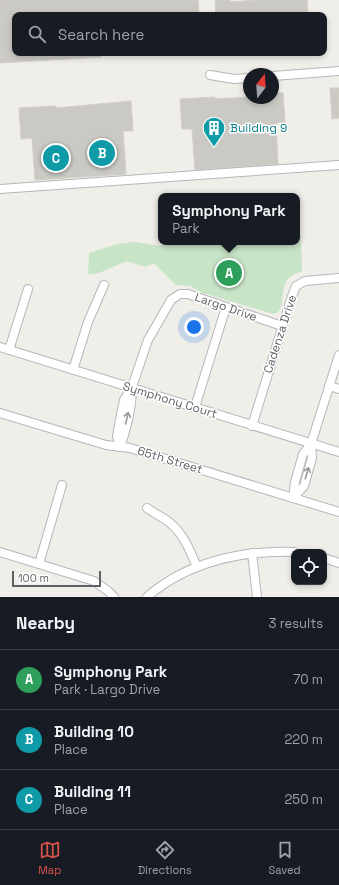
<!DOCTYPE html>
<html lang="en">
<head>
<meta charset="utf-8">
<style>
  body { margin:0; font-family:"Space Grotesk",sans-serif; background:#20242c; color:#f1f3f6 }
  .controls { position:absolute; right:12px; bottom:12px; display:grid; overflow:hidden; border-radius:8px; box-shadow:0 2px 6px #0003 }
  .controls button { width:36px; height:36px; display:grid; place-items:center; padding:0; border:0; border-bottom:1px solid #363941; background:#171b24; color:#f1f3f6; font:20px sans-serif }
  .compass { position:absolute; left:243px; top:68px; width:36px; height:36px; border-radius:50%; background:#171b24; box-shadow:0 2px 6px #0003; rotate:17deg }
  .scale { position:absolute; left:12px; bottom:10px; width:89px; box-sizing:border-box; padding-left:4px; border:2px solid #5f6266; border-top:0; font-size:11px; line-height:14px; white-space:nowrap; color:#5f6266; -webkit-text-stroke:3px #fff; paint-order:stroke }
  .you { position:absolute; left:194px; top:327px; width:14px; height:14px; margin:-10px; border:3px solid #fff; border-radius:50%; background:#1a73e8; box-shadow:0 0 0 6px #1a73e833 }
  .badge { display:grid; place-items:center; width:26px; height:26px; border-radius:50%; background:#d65247; color:#fff; font-size:13px; font-weight:700 }
  .pin { position:absolute; translate:-50% -50%; border:2px solid #fff; box-shadow:0 1px 4px #0006 }
  .popup { position:absolute; left:158px; top:193px; width:142px; height:52px; box-sizing:border-box; display:grid; place-content:center; border-radius:8px; background:#171b24; filter:drop-shadow(0 1px 3px #0005); font-size:13px; white-space:nowrap; color:#9ea1a6 }
  .popup b { font-size:15px; color:#f1f3f6 }
  .popup::after { content:''; position:absolute; left:50%; top:100%; margin-left:-8px; border:8px solid transparent; border-top-color:#171b24 }
  .list { margin:0; padding:0; list-style:none }
  h2 { display:flex; justify-content:space-between; align-items:center; height:52px; margin:0; padding:0 16px; font-size:17px }
  h2 small { font-size:13px; font-weight:400; color:#9ea1a6 }
  .list li { display:grid; grid-template-columns:26px 1fr auto; gap:12px; align-items:center; box-sizing:border-box; height:60px; padding:0 16px; border-top:1px solid #363941 }
  .list b { display:block; font-size:15px; white-space:nowrap }
  .list p { margin:0; font-size:13px; white-space:nowrap; color:#9ea1a6 }
  .list em { font-size:13px; font-style:normal; color:#9ea1a6 }
  .icon { flex:none; width:22px; height:22px; fill:none; stroke:currentColor; stroke-width:2; stroke-linecap:round; stroke-linejoin:round }
  .map { position:relative; flex:none; width:339px; height:597px; overflow:hidden }
  .search { position:absolute; background:#171b24; box-shadow:0 2px 6px #0003; left:12px; right:12px; top:12px; height:44px; display:flex; align-items:center; gap:10px; box-sizing:border-box; padding:0 14px; border-radius:8px; color:#9ea1a6; font-size:15px }
  .sheet { height:232px; background:#171b24 }
  nav { display:flex; justify-content:space-around; align-items:center; box-sizing:border-box; height:56px; border-top:1px solid #363941; background:#171b24; font-size:11px; color:#9ea1a6 }
  nav a { display:grid; justify-items:center; gap:2px }
  nav .on { color:#d65247 }
  .map>svg:first-child { display:block }
  .green { fill:#c8e4c7 }
  .building { fill:#cbc9c4; stroke:#d3cfc7 }
  .lines { fill:none; stroke-linecap:round; stroke-linejoin:round }
  .minor-casing { stroke:#b5b7ba; stroke-width:10 }
  .minor { stroke:#fff; stroke-width:8 }
  .oneway { stroke:#97999c }
  .labels { text-anchor:middle; dominant-baseline:central; stroke-width:3; stroke-linejoin:round; paint-order:stroke }
  .culture-label { font-size:12px; fill:#0d838f; stroke:#fff; text-anchor:start }
  .street-label { font-size:12px; fill:#5f6266; stroke:#fff }
</style>
</head>
<body>
<div class="map">
<svg width="339" height="597" viewBox="0 0 339 597">
  <rect width="100%" height="100%" fill="#efeee8"/>
  <path class="green" d="M297,236L301,237L302,272C272,276 291,311 273,314L200,292L191,286L176,285L154,263L146,267L126,261C115,266 99,275 88,274L89,253L117,244L135,242L159,246L174,242H297Z"/>
  <g class="building">
    <polygon points="0,0 198,0 199,15 15,15 15,53 101,53 101,57 0,63"/>
    <polygon points="215,0 230,0 230,2 257,0 307,0 308,15 216,15"/>
    <polygon points="330,88 339,88 339,118 332,119"/>
    <polygon points="273,93 283,93 285,122 276,123 278,164 195,170 192,129 182,129 180,99 215,97 215,99 249,97 273,98"/>
    <polygon points="131,101 133,131 123,131 126,174 35,180 32,138 21,139 19,108 56,106 56,108"/>
  </g>
  <g class="lines">
    <g class="minor-casing">
      <g id="minor">
        <polyline points="210,75 234,79 249,78"/>
        <polyline points="273,76 339,71"/>
        <polyline points="0,189 339,165"/>
        <polyline points="0,347 339,452"/>
        <polyline points="9,350 28,289"/>
        <polyline points="73,370 88,322 104,285"/>
        <polyline points="329,386 339,389"/>
        <polyline points="195,407 226,307"/>
        <polyline points="0,413 106,445 130,448 339,512"/>
        <polyline points="252,426 291,299 296,286 305,281 339,278"/>
        <polyline points="120,447 117,436 120,419 124,400 132,387 148,340 171,300 180,294 188,294 282,326"/>
        <path d="M120,447C126,430 132,407 132,388"/>
        <polyline points="293,498 295,482 303,454 311,444 339,355"/>
        <polyline points="293,498 304,486 312,458 311,444"/>
        <path d="M147,508C154,513 162,517 169,522C183,533 190,550 197,567"/>
        <polyline points="0,552 94,581 108,591 114,597"/>
        <polyline points="252,553 257,597"/>
        <polyline points="324,558 339,563"/>
        <polyline points="39,564 62,485"/>
        <path d="M147,597C187,562 242,550 294,552"/>
      </g>
    </g>
    <use href="#minor" class="minor"/>
  </g>
  <defs><path id="oneway-shaft" d="M-6 0H5M1.5-3L5.5 0L1.5 3" fill="none" stroke-width="1.6" stroke-linecap="round" stroke-linejoin="round"/></defs>
  <g class="oneway">
    <use href="#oneway-shaft" transform="translate(127 418) rotate(-78)"/>
    <use href="#oneway-shaft" transform="translate(307 473) rotate(-73)"/>
  </g>
  <defs>
    <g id="building-pin" transform="scale(1.15)"><path d="M0 17L-7.5 6A9.5 9.5 0 1 1 7.5 6Z" fill="#0f9aa8" stroke="#fff"/><path d="M-4-6H4V6H1V3H-1V6H-4ZM-2.5-4.3h1.7v1.8h-1.7ZM.8-4.3h1.7v1.8H.8ZM-2.5-1h1.7V.8h-1.7ZM.8-1h1.7V.8H.8Z" fill="#fff"/></g>
  </defs>
  <g fill-rule="evenodd">
    <use href="#building-pin" x="214" y="128"/>
  </g>
  <g class="labels">
    <g class="culture-label">
      <text x="230" y="128">Building 9</text>
    </g>
    <g class="street-label">
      <text transform="translate(226 307) rotate(19)">Largo Drive</text>
      <text transform="translate(280 334) rotate(-72)">Cadenza Drive</text>
      <text transform="translate(170 400) rotate(17)">Symphony Court</text>
      <text transform="translate(170 460) rotate(17)">65th Street</text>
    </g>
  </g>
</svg>
<div class="controls">
<button><svg class="icon" aria-label="locate" viewBox="0 0 24 24"><circle cx="12" cy="12" r="6"/><path d="M12 2v4M12 18v4M2 12h4M18 12h4"/></svg></button>
</div>
<svg class="compass" viewBox="-18 -18 36 36"><path d="M0-13l5 13h-10z" fill="#e53935"/><path d="M0 13l5-13h-10z" fill="#9ea1a6"/></svg>
<div class="scale">100 m</div>
<div class="you"></div>
<div class="pin badge" style="left:229px;top:273px;background:#2e9e5b">A</div>
<div class="popup"><b>Symphony Park</b>Park</div>
<div class="pin badge" style="left:102px;top:153px;background:#0f9aa8">B</div>
<div class="pin badge" style="left:56px;top:158px;background:#0f9aa8">C</div>
<div class="search"><svg class="icon" aria-label="search" viewBox="0 0 24 24"><circle cx="10" cy="10" r="6"/><path d="M15 15l6 6"/></svg>Search here</div>
</div>
<section class="sheet">
<h2>Nearby<small>3 results</small></h2>
<ul class="list">
<li><span class="badge" style="background:#2e9e5b">A</span><div><b>Symphony Park</b><p>Park · Largo Drive</p></div><em>70 m</em></li>
<li><span class="badge" style="background:#0f9aa8">B</span><div><b>Building 10</b><p>Place</p></div><em>220 m</em></li>
<li><span class="badge" style="background:#0f9aa8">C</span><div><b>Building 11</b><p>Place</p></div><em>250 m</em></li>
</ul>
</section>
<nav>
<a class="on"><svg class="icon" aria-label="map" viewBox="0 0 24 24"><path d="M3 6l6-2 6 2 6-2v14l-6 2-6-2-6 2zM9 4v14M15 6v14"/></svg>Map</a>
<a><svg class="icon" aria-label="directions" viewBox="0 0 24 24"><path d="M12 3l9 9-9 9-9-9zM9 14v-3h6M13 9l2 2-2 2"/></svg>Directions</a>
<a><svg class="icon" aria-label="saved" viewBox="0 0 24 24"><path d="M7 4h10v16l-5-4-5 4z"/></svg>Saved</a>
</nav>
</body>
</html>
